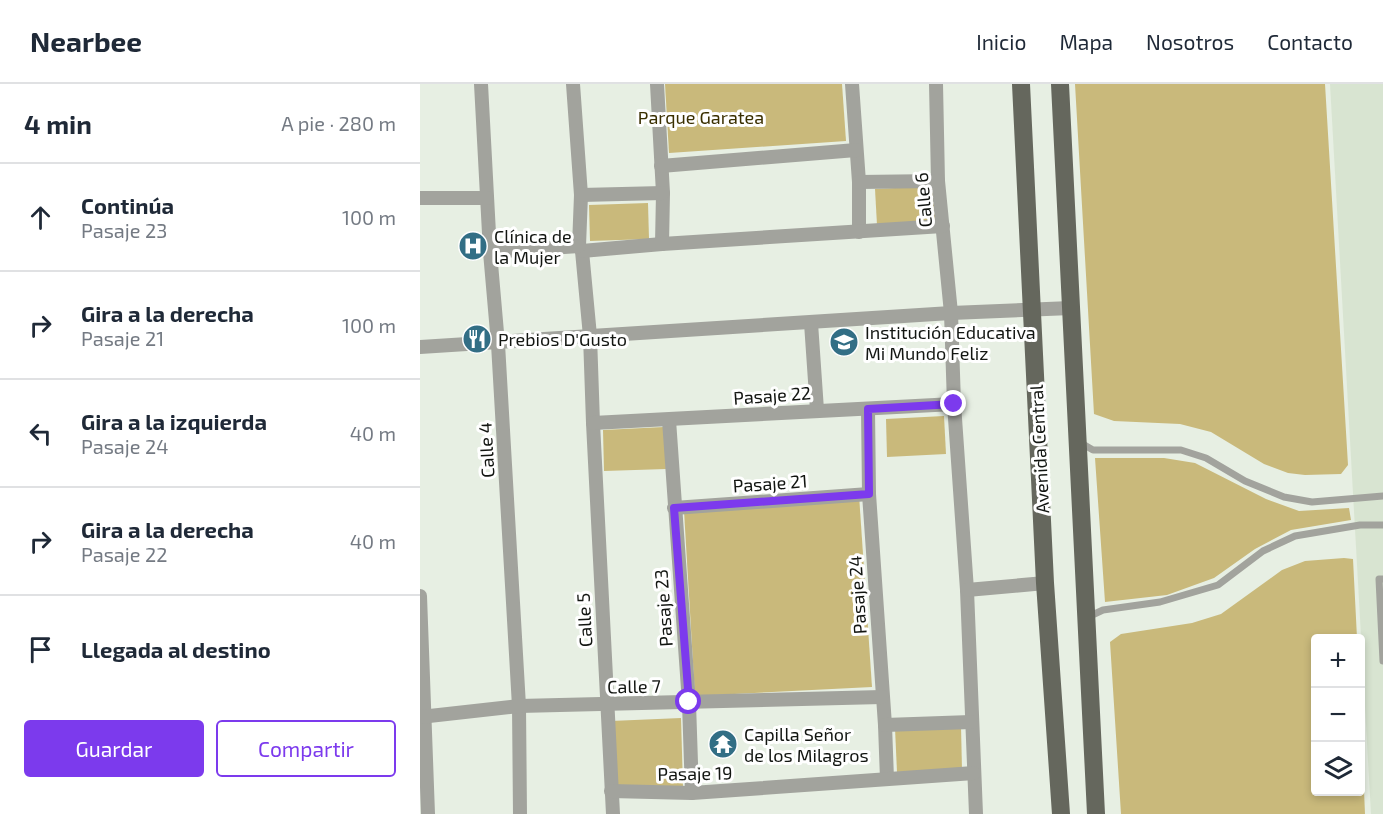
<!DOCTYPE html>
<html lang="es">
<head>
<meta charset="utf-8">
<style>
  body { margin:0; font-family:"Exo 2",sans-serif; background:#f6f6f7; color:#1f2937 }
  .controls { position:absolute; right:18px; bottom:18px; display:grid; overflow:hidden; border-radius:6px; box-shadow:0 3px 9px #0003 }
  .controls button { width:54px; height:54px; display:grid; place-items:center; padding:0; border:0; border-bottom:2px solid #e0e1e3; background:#fff; color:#1f2937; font:30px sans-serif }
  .stop { position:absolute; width:18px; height:18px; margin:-14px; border:4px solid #7c3aed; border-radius:50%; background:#fff }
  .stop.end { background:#7c3aed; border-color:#fff; box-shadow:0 2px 6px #0008 }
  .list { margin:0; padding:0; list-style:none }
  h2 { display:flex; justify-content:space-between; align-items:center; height:78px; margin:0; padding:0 24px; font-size:26px }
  h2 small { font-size:20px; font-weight:400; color:#747a83 }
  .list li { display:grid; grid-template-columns:39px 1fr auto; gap:18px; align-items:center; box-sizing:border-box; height:108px; padding:0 24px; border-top:2px solid #e0e1e3 }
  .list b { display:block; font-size:22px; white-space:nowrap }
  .list p { margin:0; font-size:20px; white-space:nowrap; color:#747a83 }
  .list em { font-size:20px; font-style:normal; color:#747a83 }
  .actions { display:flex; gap:12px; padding:18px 24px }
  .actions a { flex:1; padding:14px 0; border:2px solid #7c3aed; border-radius:6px; text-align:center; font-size:21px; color:#7c3aed }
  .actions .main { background:#7c3aed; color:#fff }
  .icon { flex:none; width:33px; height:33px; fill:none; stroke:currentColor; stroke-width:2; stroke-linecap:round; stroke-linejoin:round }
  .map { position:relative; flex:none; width:963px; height:730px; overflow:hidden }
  header { display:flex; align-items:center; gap:36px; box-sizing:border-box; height:84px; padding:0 30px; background:#fff; border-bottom:2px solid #e0e1e3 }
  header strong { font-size:28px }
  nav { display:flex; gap:33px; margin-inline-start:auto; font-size:21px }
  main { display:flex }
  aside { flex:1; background:#fff }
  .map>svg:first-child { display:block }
  .built { fill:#d8e4d1 }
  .green { fill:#c9b97b }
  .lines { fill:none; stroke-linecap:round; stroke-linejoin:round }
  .lane { stroke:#a2a39d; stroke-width:7 }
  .street { stroke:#a2a39d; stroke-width:14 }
  .primary { stroke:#65675d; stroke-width:18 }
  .route { stroke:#7c3aed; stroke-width:8 }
  .labels { text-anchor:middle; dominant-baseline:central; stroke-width:6; stroke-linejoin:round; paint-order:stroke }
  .park-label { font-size:18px; fill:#3a2f00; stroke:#fff }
  .street-label { font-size:18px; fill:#121511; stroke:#fff }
  .poi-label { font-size:18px; fill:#121511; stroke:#fff; text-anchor:start }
</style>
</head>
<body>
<header>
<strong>Nearbee</strong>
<nav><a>Inicio</a><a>Mapa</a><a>Nosotros</a><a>Contacto</a></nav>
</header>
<main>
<aside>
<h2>4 min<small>A pie · 280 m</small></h2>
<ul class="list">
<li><svg class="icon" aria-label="ahead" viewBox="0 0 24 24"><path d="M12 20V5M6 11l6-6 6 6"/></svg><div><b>Continúa</b><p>Pasaje 23</p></div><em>100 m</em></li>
<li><svg class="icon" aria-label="right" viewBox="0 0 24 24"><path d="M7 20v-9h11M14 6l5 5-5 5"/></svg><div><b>Gira a la derecha</b><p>Pasaje 21</p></div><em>100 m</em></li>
<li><svg class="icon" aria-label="left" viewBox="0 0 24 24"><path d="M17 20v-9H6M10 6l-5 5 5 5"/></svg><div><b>Gira a la izquierda</b><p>Pasaje 24</p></div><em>40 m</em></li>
<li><svg class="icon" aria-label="right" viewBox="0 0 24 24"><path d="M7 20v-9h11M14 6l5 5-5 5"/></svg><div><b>Gira a la derecha</b><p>Pasaje 22</p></div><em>40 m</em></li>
<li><svg class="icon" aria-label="arrive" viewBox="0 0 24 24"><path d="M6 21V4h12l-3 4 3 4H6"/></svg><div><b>Llegada al destino</b></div></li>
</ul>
<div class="actions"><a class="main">Guardar</a><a>Compartir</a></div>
</aside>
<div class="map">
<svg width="963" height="730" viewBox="0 0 963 730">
  <rect width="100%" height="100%" fill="#e7efe3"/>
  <polygon class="built" points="910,0 963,0 963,730 951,730"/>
  <g class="green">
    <polygon points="245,0 422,0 426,57 249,69"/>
    <polygon points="655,0 905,0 928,381 921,390 885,391 868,389 844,380 791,348 760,340 694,337 674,330"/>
    <polygon points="515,102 517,138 457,141 455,105"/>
    <polygon points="228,119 229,155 170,157 169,121"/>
    <polygon points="524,332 526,370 467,373 466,335"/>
    <polygon points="244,343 246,385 184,387 183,346"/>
    <polygon points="675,374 744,374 775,379 846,415 879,427 929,424 931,436 871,446 835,465 794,494 747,511 685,518"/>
    <polygon points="439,411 452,603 275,612 264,427"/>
    <polygon points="924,474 933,475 937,554 896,554 896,708 940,708 941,634 945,730 701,730 690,558 701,550 772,539 801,530 862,486 885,477"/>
    <polygon points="261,634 263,703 193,706 191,637"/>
    <polygon points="541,642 542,686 477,688 475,644"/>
  </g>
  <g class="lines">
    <g class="lane">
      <polyline points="661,359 673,366 761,366 786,374 825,397 864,413 892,418 963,412"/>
      <polyline points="963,495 959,495 963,577"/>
      <polyline points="668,533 683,526 740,518 798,501 843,467 875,452 940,441 963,441"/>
    </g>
    <g class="street">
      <polyline points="61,0 70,168 78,260 99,622 100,730"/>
      <polyline points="153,0 161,111 159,162 162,167 170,252 173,339 193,730"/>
      <polyline points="237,0 243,109 242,160"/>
      <polyline points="432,0 439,98 439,148"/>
      <polyline points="516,0 518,97 531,229 534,320 547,506 556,730"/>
      <polyline points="241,82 436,66"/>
      <polyline points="439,98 518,97"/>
      <polyline points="161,111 243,109"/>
      <polyline points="0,114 67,114"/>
      <polyline points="162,167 242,160 523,142"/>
      <polyline points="70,168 159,162"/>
      <polyline points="391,239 397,326"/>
      <polyline points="0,263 531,229 651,224"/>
      <polyline points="448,325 449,410 465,641 467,695"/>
      <polyline points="249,336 269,619 272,709"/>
      <polyline points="173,339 534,320"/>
      <polyline points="254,424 449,410"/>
      <polyline points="547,506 625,499"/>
      <polyline points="0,512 8,730"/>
      <polyline points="0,633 99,622 462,613"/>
      <polyline points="465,641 551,638"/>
      <polyline points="191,707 272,709 554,689"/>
    </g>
    <g class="primary">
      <polyline points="601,0 625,499 641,730"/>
      <polyline points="640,0 676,730"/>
    </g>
  </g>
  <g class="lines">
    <polyline class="route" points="269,618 254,424 449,410 448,325 534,320"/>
  </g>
  <defs>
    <g id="hospital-disc" transform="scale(1.5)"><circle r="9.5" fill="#326e85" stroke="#fff"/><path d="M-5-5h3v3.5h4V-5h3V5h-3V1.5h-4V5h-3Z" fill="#fff"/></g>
    <g id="restaurant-disc" transform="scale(1.5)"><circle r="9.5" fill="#326e85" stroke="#fff"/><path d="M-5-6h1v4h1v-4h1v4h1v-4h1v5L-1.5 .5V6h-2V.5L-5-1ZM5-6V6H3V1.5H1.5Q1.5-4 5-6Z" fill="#fff"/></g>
    <g id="school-disc" transform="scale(1.5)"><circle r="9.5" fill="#326e85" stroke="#fff"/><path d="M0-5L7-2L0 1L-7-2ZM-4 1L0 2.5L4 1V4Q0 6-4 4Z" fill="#fff"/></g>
    <g id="temple-disc" transform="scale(1.5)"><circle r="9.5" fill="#326e85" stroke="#fff"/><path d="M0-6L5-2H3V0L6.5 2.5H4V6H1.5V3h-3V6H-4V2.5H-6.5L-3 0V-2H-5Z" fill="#fff"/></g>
  </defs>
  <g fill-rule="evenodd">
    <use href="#hospital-disc" x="53" y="162"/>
    <use href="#restaurant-disc" x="57" y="255"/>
    <use href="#school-disc" x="424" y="258"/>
    <use href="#temple-disc" x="303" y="660"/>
  </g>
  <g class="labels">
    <g class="park-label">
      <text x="281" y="33">Parque Garatea</text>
    </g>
    <g class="street-label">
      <text transform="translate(503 116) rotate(-95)">Calle 6</text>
      <text transform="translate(352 311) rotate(-4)">Pasaje 22</text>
      <text transform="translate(619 365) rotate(-93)">Avenida Central</text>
      <text transform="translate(66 366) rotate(-93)">Calle 4</text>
      <text transform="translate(350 399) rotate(-4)">Pasaje 21</text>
      <text transform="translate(437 511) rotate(-94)">Pasaje 24</text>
      <text transform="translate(243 524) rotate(-94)">Pasaje 23</text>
      <text transform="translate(164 536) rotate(-93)">Calle 5</text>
      <text transform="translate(214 602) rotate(-1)">Calle 7</text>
      <text transform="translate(275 689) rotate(-1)">Pasaje 19</text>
    </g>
    <g class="poi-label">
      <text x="74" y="152">Clínica de<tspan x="74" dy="21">la Mujer</tspan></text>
      <text x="445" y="248">Institución Educativa<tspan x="445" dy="21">Mi Mundo Feliz</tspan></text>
      <text x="78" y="255">Prebios D'Gusto</text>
      <text x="324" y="650">Capilla Señor<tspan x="324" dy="21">de los Milagros</tspan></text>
    </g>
  </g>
</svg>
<div class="controls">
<button>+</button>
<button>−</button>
<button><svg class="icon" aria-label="layers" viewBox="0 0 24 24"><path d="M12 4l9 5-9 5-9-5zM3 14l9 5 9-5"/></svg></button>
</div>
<div class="stop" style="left:269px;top:618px"></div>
<div class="stop end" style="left:534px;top:320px"></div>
</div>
</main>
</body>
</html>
